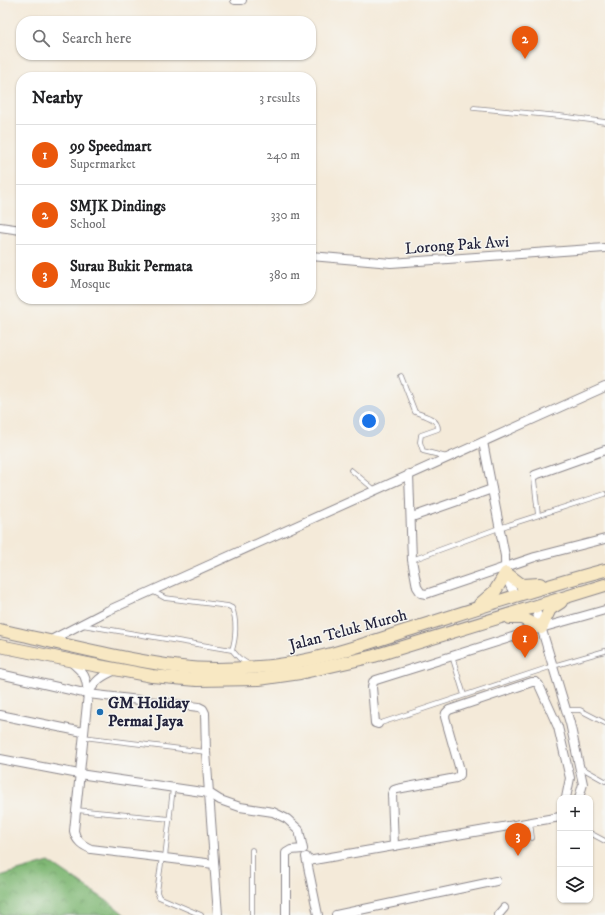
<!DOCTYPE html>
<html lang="en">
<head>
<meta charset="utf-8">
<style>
  body { margin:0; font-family:"IM FELL DW Pica",serif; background:#f2f2f2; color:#202124 }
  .controls { position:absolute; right:12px; bottom:12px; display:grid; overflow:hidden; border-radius:8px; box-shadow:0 1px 3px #0004 }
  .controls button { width:36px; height:36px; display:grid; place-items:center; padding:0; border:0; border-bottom:1px solid #e0e0e0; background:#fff; color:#202124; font:20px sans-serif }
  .you { position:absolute; left:369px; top:421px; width:14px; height:14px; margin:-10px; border:3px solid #fff; border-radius:50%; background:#1a73e8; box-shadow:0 0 0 6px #1a73e833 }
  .badge { display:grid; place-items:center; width:26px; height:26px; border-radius:50%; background:#ea580c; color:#fff; font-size:13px; font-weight:700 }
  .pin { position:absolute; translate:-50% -33px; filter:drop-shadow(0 1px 2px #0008) }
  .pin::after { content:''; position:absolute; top:21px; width:14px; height:12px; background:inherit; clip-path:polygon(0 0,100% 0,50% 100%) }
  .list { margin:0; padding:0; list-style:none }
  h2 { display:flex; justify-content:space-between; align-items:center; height:52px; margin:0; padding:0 16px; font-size:17px }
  h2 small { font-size:13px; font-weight:400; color:#757577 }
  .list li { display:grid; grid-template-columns:26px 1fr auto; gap:12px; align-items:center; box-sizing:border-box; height:60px; padding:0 16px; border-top:1px solid #e0e0e0 }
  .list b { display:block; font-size:15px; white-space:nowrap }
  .list p { margin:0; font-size:13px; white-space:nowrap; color:#757577 }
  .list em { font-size:13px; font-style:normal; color:#757577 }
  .icon { flex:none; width:22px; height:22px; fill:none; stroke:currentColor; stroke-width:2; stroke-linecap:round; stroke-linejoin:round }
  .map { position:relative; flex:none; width:605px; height:915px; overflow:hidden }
  .search { position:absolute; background:#fff; box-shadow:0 1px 3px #0004; left:16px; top:16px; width:300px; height:44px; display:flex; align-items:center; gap:10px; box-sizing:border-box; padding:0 14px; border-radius:16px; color:#757577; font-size:15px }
  .panel { position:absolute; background:#fff; box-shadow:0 1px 3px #0004; left:16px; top:72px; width:300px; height:232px; border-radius:16px }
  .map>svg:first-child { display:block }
  .forest { fill:url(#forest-crowns); stroke:#516d58 }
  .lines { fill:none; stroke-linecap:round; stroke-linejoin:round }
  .lane-casing { stroke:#8b868a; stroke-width:5.5 }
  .street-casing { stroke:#8b868a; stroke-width:10 }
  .secondary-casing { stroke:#8b868a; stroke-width:14 }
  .lane { stroke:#fff; stroke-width:4 }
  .street { stroke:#fff; stroke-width:8 }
  .secondary { stroke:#f8e8c3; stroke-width:12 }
  .poi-dot { fill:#1f6fb2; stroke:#f6f6f2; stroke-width:1.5 }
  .labels { text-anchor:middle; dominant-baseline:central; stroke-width:3; stroke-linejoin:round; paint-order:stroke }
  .street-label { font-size:16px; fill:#22223b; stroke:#f6f6f2 }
  .poi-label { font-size:16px; font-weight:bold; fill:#22223b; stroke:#f6f6f2; text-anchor:start }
</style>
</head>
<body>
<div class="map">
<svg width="605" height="915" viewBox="0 0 605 915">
  <defs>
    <pattern id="forest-crowns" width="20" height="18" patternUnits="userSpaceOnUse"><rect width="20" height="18" fill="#80b874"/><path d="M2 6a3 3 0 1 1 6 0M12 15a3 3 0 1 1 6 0" fill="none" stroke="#689560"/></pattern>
  </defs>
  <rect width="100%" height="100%" fill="#f6f6f2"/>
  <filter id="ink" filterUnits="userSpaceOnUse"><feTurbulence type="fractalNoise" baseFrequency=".025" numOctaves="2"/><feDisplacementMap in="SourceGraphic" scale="8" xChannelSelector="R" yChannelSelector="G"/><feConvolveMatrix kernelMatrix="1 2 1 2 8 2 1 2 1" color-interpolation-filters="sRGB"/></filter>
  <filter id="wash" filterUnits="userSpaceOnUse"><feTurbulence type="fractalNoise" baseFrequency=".012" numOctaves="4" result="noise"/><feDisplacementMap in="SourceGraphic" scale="16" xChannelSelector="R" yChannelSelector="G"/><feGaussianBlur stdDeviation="0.9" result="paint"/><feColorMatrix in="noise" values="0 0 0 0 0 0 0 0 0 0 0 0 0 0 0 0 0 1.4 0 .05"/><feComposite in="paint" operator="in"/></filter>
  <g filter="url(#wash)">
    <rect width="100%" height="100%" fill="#f4ead9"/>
    <polygon class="forest" points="49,862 113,905 125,915 0,915 0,876"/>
  </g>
  <g filter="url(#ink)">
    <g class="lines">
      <g class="lane-casing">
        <g id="lane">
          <polyline points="474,108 560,116 605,122"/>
          <path d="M401,376L415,412C424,416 438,418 438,429L421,435L420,442L423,451L447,457"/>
          <polyline points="351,470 375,490"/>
          <polyline points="535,475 534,479 538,515"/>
          <polyline points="412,560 499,528 605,494"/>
          <path d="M152,591L165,598L228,606L232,608C237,620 236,638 232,650"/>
          <polyline points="82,625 232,650 239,658 248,664"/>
          <polyline points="452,656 464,695"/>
          <polyline points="566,710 580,710 605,723"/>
          <polyline points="378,724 553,666 605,651"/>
          <polyline points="83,737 206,752"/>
          <polyline points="580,767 605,781"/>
          <polyline points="76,810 170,819"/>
          <polyline points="530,822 532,838"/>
          <polyline points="590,833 605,841"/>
          <polyline points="252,850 252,915"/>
          <polyline points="162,857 157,892 159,897 201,915"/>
          <polyline points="165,857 173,788"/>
        </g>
      </g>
      <g class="street-casing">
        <g id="street">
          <polyline points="235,0 242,0"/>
          <polyline points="0,227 21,230"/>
          <polyline points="311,256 391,263 605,248"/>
          <path d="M483,442L505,556C505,573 506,581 516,596"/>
          <polyline points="409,474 412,560 417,587 421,593 426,594 535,557 605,539"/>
          <polyline points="535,475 605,450"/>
          <polyline points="412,517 492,489"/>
          <polyline points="535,607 570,723 583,784 579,798"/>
          <polyline points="49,641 107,611 605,387"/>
          <path d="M70,661C85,674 86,675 88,694L74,831C76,841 82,845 91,849L214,864"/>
          <polyline points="0,674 88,694 199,707 203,709 205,713 206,752 218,915"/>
          <path d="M88,694C96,680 101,676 116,670"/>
          <polyline points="0,715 83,732"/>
          <polyline points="378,724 375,723 372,687 373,682 376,680 541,628 605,610"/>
          <polyline points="0,759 79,774 209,793 220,800 240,807 273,812 287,819 299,830 303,849 291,850 286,853 286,915"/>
          <polyline points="394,846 392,794 394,790 397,789 456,778 460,775 460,770 445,717 446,713 449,710 532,682 536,682 539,685 558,727 570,778 566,798"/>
          <polyline points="306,857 318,915"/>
          <polyline points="308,861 560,817"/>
          <polyline points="336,915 496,881"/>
          <polyline points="498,915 504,908"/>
        </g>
      </g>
      <g class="secondary-casing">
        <g id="secondary">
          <polyline points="480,604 495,591 506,573 522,585 540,584"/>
          <polyline points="510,618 522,618 541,628 550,609 561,602"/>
          <path d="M0,630C60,643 120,659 181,667C205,670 234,669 259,667C306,664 357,647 402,632C469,611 536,588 605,570"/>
          <polyline points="0,646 88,664 152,676 197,680 259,679 300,673 374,656 605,585"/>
        </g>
      </g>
      <use href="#lane" class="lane"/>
      <use href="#street" class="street"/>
      <use href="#secondary" class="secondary"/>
    </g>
  </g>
  <circle class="poi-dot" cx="100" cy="712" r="4"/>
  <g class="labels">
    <g class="street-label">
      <text transform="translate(457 245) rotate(-4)">Lorong Pak Awi</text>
      <text transform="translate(348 630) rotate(-15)">Jalan Teluk Muroh</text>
    </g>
    <g class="poi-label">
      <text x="108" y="703">GM Holiday<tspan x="108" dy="18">Permai Jaya</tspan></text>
    </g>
  </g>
</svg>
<div class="controls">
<button>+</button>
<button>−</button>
<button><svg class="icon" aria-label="layers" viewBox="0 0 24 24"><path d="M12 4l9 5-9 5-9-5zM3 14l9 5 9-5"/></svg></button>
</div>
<div class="you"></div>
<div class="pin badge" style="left:525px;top:658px">1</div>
<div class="pin badge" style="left:525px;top:59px">2</div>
<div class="pin badge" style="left:518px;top:856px">3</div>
<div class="search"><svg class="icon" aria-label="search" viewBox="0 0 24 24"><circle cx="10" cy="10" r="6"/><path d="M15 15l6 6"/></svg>Search here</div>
<section class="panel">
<h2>Nearby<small>3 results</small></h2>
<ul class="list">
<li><span class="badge">1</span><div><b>99 Speedmart</b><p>Supermarket</p></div><em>240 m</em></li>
<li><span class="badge">2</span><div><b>SMJK Dindings</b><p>School</p></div><em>330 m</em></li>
<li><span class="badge">3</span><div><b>Surau Bukit Permata</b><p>Mosque</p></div><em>380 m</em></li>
</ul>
</section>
</div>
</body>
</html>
